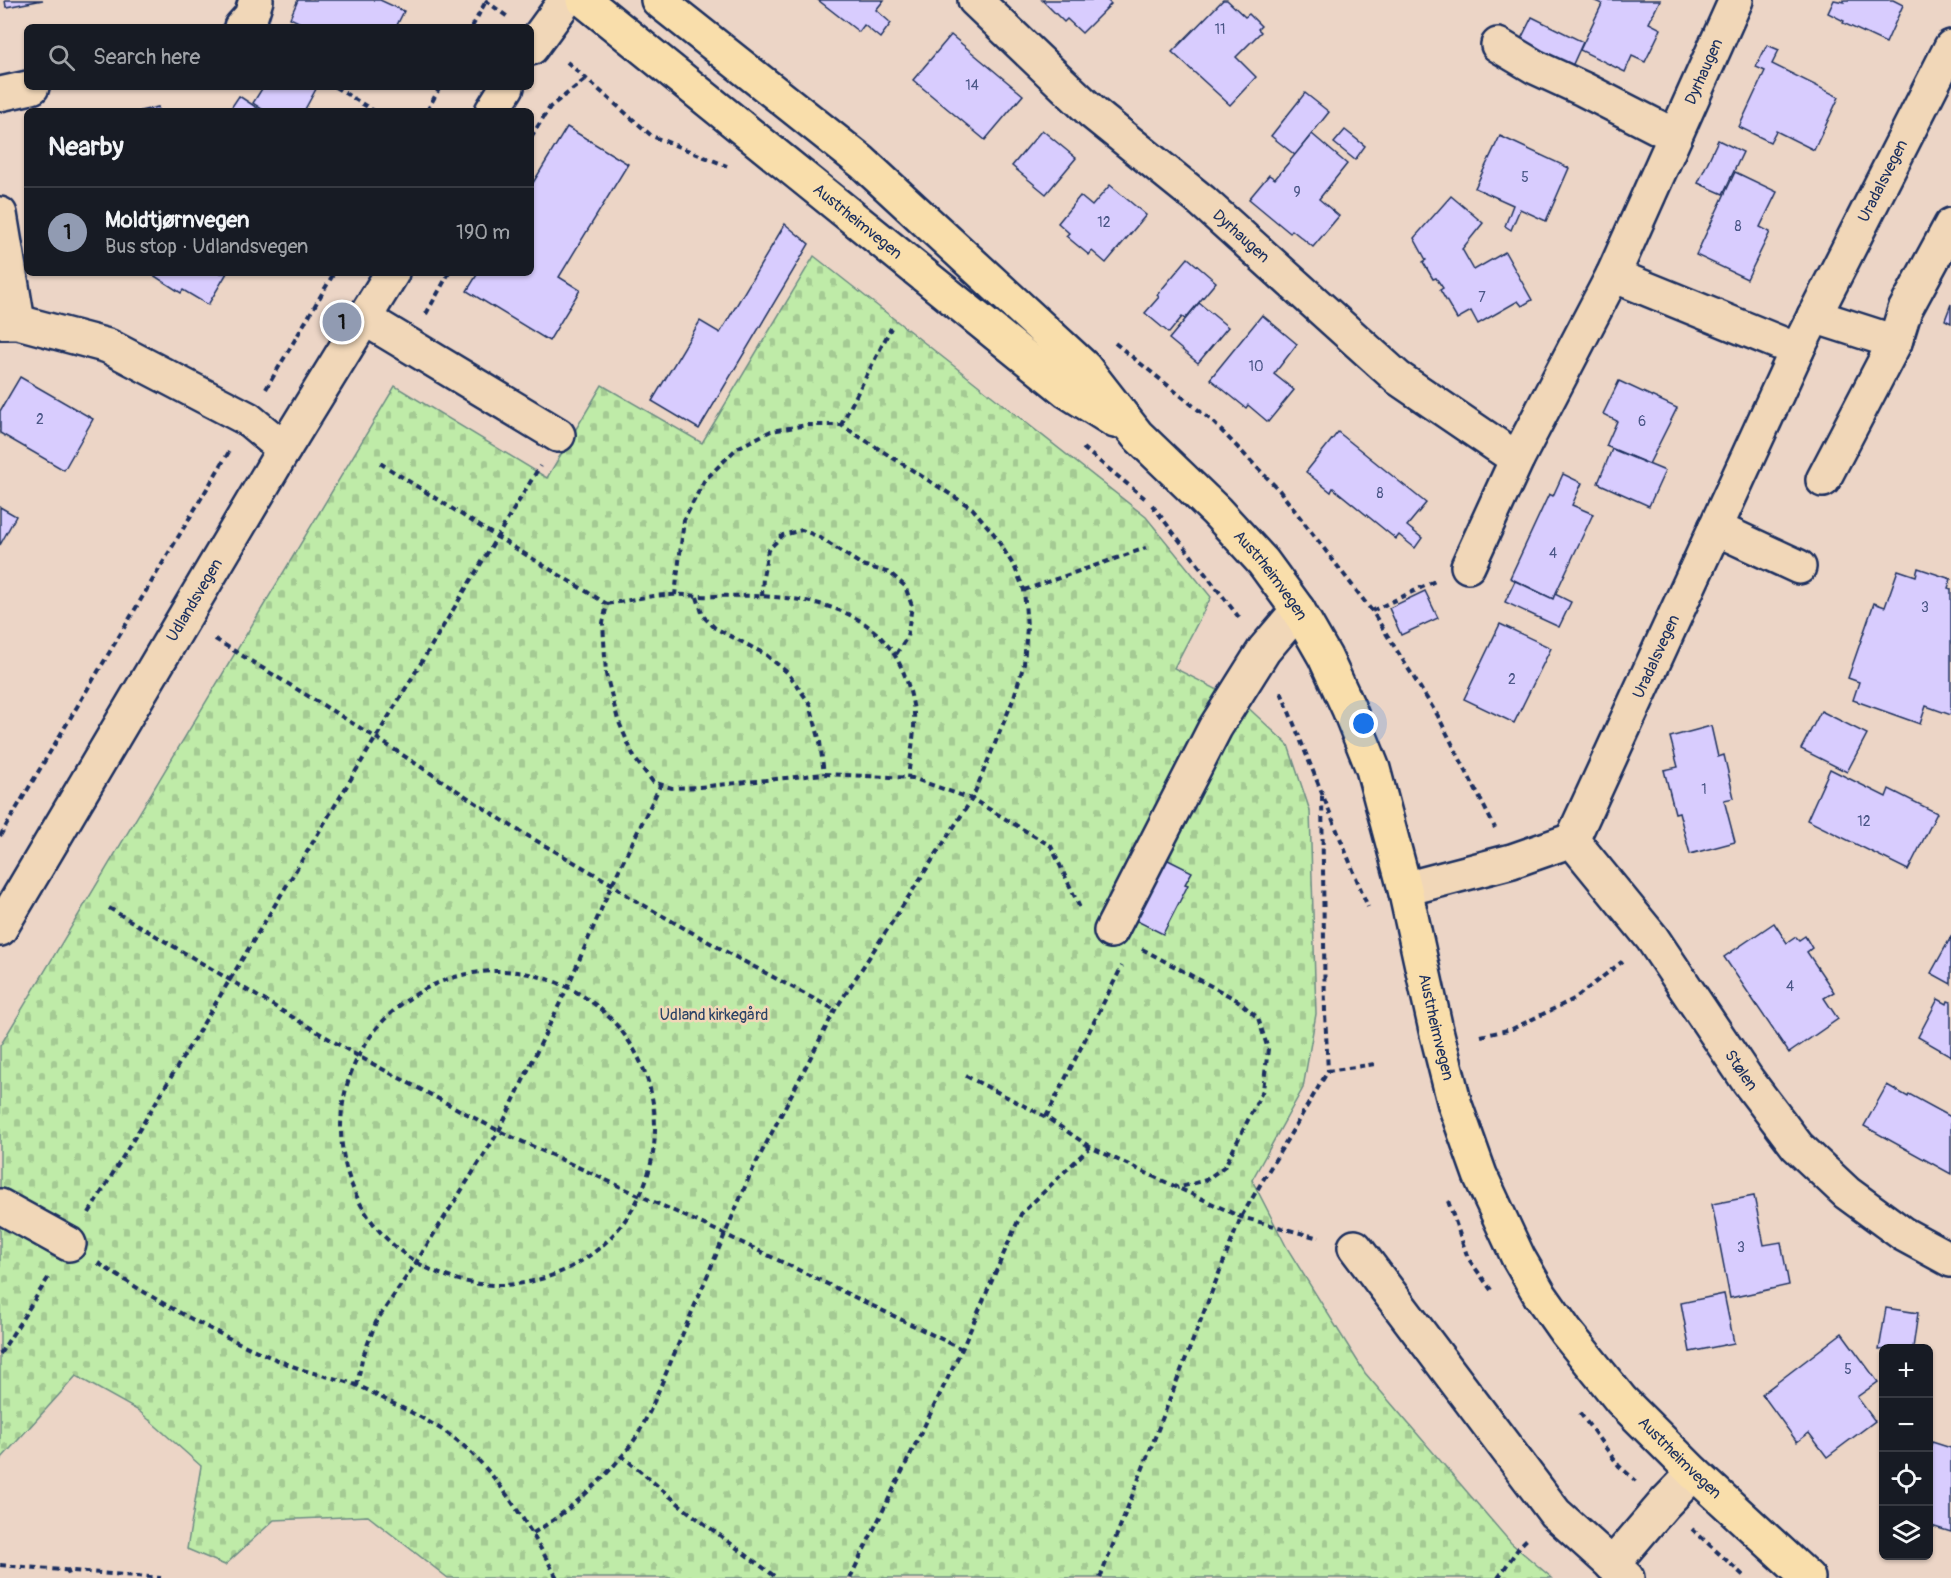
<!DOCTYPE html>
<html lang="en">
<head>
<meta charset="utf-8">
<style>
  body { margin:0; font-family:Pangolin,sans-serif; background:#242831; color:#f1f3f6 }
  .controls { position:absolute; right:18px; bottom:18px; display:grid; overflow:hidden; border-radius:9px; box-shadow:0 2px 4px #0004 }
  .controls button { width:54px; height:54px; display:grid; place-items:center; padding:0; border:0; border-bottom:2px solid #363941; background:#171b24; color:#f1f3f6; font:30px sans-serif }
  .you { position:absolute; left:1364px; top:724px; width:21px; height:21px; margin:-15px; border:4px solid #fff; border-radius:50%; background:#1a73e8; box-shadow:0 0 0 9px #1a73e833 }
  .badge { display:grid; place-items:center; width:39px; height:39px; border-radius:50%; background:#919bb2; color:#111; font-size:20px; font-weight:700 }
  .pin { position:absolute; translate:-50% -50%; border:3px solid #fff; box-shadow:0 2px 6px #0006 }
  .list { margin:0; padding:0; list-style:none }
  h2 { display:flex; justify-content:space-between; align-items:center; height:78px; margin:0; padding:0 24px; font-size:26px }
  h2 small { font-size:20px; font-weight:400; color:#9ea1a6 }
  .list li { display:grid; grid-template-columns:39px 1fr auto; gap:18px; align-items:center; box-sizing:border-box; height:90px; padding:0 24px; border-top:2px solid #363941 }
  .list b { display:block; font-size:22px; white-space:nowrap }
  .list p { margin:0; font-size:20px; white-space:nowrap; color:#9ea1a6 }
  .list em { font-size:20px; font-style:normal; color:#9ea1a6 }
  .icon { flex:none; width:33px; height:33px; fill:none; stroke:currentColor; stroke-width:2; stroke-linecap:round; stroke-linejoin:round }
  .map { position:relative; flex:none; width:1951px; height:1578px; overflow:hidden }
  .search { position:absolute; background:#171b24; box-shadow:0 2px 4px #0004; left:24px; top:24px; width:510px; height:66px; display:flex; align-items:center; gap:15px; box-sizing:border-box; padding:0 21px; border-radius:9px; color:#9ea1a6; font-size:22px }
  .panel { position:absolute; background:#171b24; box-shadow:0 2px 4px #0004; left:24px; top:108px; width:510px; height:168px; border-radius:9px }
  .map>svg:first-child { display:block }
  .cemetery { fill:url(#cemetery-stones); stroke:#6d8d83; stroke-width:1.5 }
  .building { fill:#d8ccfe; stroke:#1b2f5e; stroke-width:1.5 }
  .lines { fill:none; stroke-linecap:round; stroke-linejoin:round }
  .minor-casing { stroke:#1b2f5e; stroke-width:38 }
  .major-casing { stroke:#1b2f5e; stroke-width:38 }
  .path { stroke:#1b2f5e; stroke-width:4; stroke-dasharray:6 4.5; stroke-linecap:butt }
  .minor { stroke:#f1d7b8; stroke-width:33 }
  .major { stroke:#f9deab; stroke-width:33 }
  .labels { text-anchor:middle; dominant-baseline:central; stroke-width:5; stroke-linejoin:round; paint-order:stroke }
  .number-label { font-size:14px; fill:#4a5686 }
  .street-label { font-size:16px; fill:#1b2f5e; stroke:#f1d7b8 }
  .park-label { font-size:16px; fill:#2b4265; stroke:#f1d7b8 }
</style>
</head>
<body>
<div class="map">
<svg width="1951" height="1578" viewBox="0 0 1951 1578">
  <defs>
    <pattern id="cemetery-stones" width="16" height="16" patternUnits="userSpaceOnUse" patternTransform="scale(1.5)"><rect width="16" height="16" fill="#bfeba8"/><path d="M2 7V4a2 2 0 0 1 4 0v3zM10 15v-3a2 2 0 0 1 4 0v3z" fill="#a4ca93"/></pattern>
  </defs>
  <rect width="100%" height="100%" fill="#ecd5c6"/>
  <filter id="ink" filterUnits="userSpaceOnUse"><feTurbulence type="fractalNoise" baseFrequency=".0167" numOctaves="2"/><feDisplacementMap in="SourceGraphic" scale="12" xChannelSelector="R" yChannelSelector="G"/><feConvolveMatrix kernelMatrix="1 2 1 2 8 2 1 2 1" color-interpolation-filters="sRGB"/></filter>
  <g filter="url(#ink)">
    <polygon class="cemetery" points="814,256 1146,517 1211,597 1174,668 1242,702 1288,745 1310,811 1316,1014 1303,1088 1252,1180 1287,1248 1365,1373 1511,1543 1552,1578 448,1578 368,1516 274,1520 225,1565 187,1549 201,1466 139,1411 76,1376 0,1460 0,1046 395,386 547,478 602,385 702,443"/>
    <g class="building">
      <polygon points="5,0 43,0 6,7"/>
      <polygon points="298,0 380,0 404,11 396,27 309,27 290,18"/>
      <polygon points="818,0 884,0 876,10 891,23 880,38 864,25 859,32"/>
      <polygon points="1042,0 1107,0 1111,4 1082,33 1067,19 1064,22"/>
      <polygon points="1223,0 1227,0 1245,17 1249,14 1261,26 1258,29 1261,32 1236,57 1256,77 1230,105 1172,52"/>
      <polygon points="1593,0 1660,0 1649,23 1661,29 1645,62 1632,56 1625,72 1580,50 1602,4"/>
      <polygon points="1834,0 1844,2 1844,0 1893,0 1903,5 1886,43 1843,23 1844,21 1828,13"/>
      <polygon points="1532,17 1583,42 1568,75 1516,49"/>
      <polygon points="951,35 1023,95 985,140 913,80"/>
      <polygon points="1767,45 1779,50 1772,64 1839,97 1814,150 1776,131 1770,142 1739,127 1765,71 1756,67"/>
      <polygon points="263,87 313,87 316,89 304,111 265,111 253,103"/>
      <polygon points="1305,93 1329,112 1295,155 1271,136"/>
      <polygon points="239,96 262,111 229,111"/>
      <polygon points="158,107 159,111 140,111"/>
      <polygon points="567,127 628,164 559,277 580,290 549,341 467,291 478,273 531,273 531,186"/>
      <polygon points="1042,130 1076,158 1046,194 1012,166"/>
      <polygon points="1345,130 1365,146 1355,160 1334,143"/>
      <polygon points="1312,134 1347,164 1319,199 1339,216 1313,247 1292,230 1290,233 1249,199 1269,175 1275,179"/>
      <polygon points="1500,136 1569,168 1546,221 1520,209 1511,230 1505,226 1513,205 1475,188"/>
      <polygon points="1718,140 1743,152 1723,194 1698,183"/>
      <polygon points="1735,172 1777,192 1760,227 1770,232 1747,279 1696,255"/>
      <polygon points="1110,185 1146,215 1106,263 1092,251 1089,255 1066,236 1069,233 1058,223 1080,196 1092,206"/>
      <polygon points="1451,196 1483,223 1462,249 1474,270 1505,252 1532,300 1522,306 1518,301 1478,324 1471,311 1457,319 1440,290 1443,288 1436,278 1433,279 1423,262 1426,260 1414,238"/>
      <polygon points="785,224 809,244 699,429 652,401 700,321 720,333"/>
      <polygon points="1188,258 1216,282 1185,319 1182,317 1169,333 1145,313 1159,297 1157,295"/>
      <polygon points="150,273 227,273 208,305 183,290 181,293"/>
      <polygon points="1199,303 1228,327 1198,363 1169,339"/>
      <polygon points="1951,304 1951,323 1945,320"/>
      <polygon points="1262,315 1297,344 1274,374 1294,390 1268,422 1248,405 1246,408 1210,379"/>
      <polygon points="20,377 93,419 64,470 0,433 0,411"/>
      <polygon points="1619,381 1677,408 1649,464 1606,446 1617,421 1603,414"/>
      <polygon points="1338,432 1426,503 1407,526 1422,538 1415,548 1399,535 1396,539 1333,488 1331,492 1306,472"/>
      <polygon points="1612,449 1665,471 1649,506 1598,483"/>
      <polygon points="1563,474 1582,483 1572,505 1593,514 1553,599 1510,578 1549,494 1553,496"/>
      <polygon points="0,507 16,516 0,545"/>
      <polygon points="1918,568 1951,579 1948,588 1951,589 1951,715 1926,706 1920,724 1853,700 1859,682 1848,678 1874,603 1885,607 1898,570 1916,576"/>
      <polygon points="1515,581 1553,599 1555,594 1571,602 1559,627 1505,602"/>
      <polygon points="1425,591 1438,618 1401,635 1389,608"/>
      <polygon points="1500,624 1551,648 1514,723 1464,699"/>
      <polygon points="1821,711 1867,734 1847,772 1801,749"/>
      <polygon points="1711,726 1718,757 1724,755 1734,798 1724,800 1735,842 1690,854 1679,812 1675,813 1664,770 1678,767 1670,737"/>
      <polygon points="1830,769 1886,797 1889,789 1937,813 1908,870 1807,820"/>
      <polygon points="1166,859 1192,872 1185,884 1188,885 1163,934 1131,918 1156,869 1160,871"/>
      <polygon points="1774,923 1787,943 1796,937 1799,940 1805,936 1812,948 1807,952 1834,992 1824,998 1838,1019 1789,1053 1724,957"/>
      <polygon points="1951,937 1951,984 1931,973"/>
      <polygon points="1938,999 1947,1004 1948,1001 1951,1002 1951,1056 1918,1037"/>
      <polygon points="1887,1085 1908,1097 1909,1094 1951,1117 1951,1174 1864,1126"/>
      <polygon points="1754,1196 1764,1245 1781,1242 1789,1285 1730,1298 1712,1204"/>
      <polygon points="1724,1294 1734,1343 1690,1352 1681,1303"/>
      <polygon points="1886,1308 1918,1313 1913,1348 1879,1350"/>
      <polygon points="1842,1333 1878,1382 1857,1397 1875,1421 1827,1457 1809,1433 1797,1442 1762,1394"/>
      <polygon points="1932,1442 1951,1448 1951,1532 1928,1525 1928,1454"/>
    </g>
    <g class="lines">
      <g class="minor-casing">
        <g id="minor">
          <path id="s1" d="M975,0L1093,113L1202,201L1398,378L1517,459"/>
          <polyline points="241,27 251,16 256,0"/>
          <polyline points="1498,45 1535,67 1583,89 1675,136"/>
          <polyline points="531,48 566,0"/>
          <polyline points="0,94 32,87"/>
          <polyline points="492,111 507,87"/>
          <polyline points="0,214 18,322"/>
          <polyline points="1613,275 1797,350"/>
          <polyline points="1814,316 1895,342"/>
          <polyline points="364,318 558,435"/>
          <polyline points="0,322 18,322 108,346 248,419 284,449"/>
          <polyline points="1823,480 1895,342 1905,310 1951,225"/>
          <polyline points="1715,528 1799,567"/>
          <path id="s2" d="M1468,566L1517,459L1613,275L1736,0"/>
          <path id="s3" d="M1572,840L1652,938L1748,1081L1797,1146L1847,1193L1903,1234L1951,1260"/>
          <path id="s4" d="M1405,889L1512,861L1572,840L1797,350L1951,47"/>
          <path id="s5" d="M0,929L284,449L392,273"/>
          <polyline points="1111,931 1215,728 1264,650 1298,610"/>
          <polyline points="0,1206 69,1244"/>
          <polyline points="1355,1247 1555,1513 1627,1578"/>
          <polyline points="1612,1565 1664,1504 1694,1473"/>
        </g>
      </g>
      <g class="major-casing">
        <g id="major">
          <path id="s6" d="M584,0L1067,391L1115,421"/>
          <path id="s7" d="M658,0L862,162L1084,367L1137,435L1216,511L1263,562L1298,610L1325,657L1349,709L1373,769L1405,889L1436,1030L1455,1105L1480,1175L1518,1257L1540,1295L1566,1332L1621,1400L1694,1473L1808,1578"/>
        </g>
      </g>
      <g class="path">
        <polyline points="485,0 509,18"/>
        <polyline points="472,27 486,1"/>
        <polyline points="567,62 652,136 727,166"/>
        <polyline points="335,87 374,111"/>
        <polyline points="427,111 440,87"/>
        <polyline points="531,137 550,107 587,78"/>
        <polyline points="426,314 449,273"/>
        <polyline points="1115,343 1211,420 1279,490 1372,611 1438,716 1495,828"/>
        <polyline points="266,389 334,273"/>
        <polyline points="841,425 891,328"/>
        <polyline points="1083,448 1147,500"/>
        <polyline points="380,463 497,537 540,466"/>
        <polyline points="1152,505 1241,620"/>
        <polyline points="1024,590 1146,548"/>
        <polyline points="762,596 763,577 768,550 783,535 802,530 819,537 862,565 890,573 905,586 912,606 907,637 895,656"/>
        <polyline points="697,597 703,616 715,628 765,654 788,673 810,704 820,742 824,774"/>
        <path d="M607,604C627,601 649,595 670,595C685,594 701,597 716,596C804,594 894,601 913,705C917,726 910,757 908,778"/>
        <polyline points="1372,611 1435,581"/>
        <polyline points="215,639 375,737 516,829 612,884 631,898 730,954 835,1010"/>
        <polyline points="1281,692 1368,907"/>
        <polyline points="1322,796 1325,1014 1328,1071"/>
        <polyline points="0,836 230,450"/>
        <polyline points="109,908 358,1056 499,1131 724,1234 962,1349"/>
        <polyline points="1142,949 1237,1000 1258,1018 1268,1049 1263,1090 1225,1166 1206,1180 1177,1188"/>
        <circle cx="498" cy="1128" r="157"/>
        <polyline points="1481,1036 1512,1029 1574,999 1623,961"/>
        <polyline points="966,1076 1046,1117 1090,1147"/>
        <polyline points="1046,1117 1122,966"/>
        <polyline points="1448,1201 1468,1258 1491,1290"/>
        <polyline points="89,1213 497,537 607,604 603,623 606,674 618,720 635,759 653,782 672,788 699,787 824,774 912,778 972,799 1051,846 1081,910"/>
        <path d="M98,1263C159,1303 222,1338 290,1365C311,1374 334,1377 356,1385C367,1389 378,1396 388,1401C415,1414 444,1428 466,1448C505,1484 532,1532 557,1578"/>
        <polyline points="0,1354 50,1275"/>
        <polyline points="357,1386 362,1359 376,1322 415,1264 499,1131 568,986 612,884 661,784"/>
        <polyline points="1580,1413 1619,1466 1636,1481"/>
        <polyline points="621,1455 686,1510 777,1578"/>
        <polyline points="1692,1529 1746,1578"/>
        <path d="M533,1533C569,1512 611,1474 635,1439C641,1430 645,1420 650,1411L750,1175L835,1010L972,799L1013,700L1024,664L1027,627L1024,590L1015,568L994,534L972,508L841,425H807L771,431L737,448L704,481L684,520L675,595"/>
        <polyline points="0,1565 161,1578"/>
        <polyline points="67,1569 70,1578"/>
        <polyline points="850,1578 962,1349 1021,1214 1090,1147 1241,1217 1319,1238"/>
        <polyline points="1100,1578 1241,1217 1328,1071 1375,1064"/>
        <polyline points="1498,1578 1520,1546 1528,1538"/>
      </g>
      <use href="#minor" class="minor"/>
      <use href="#major" class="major"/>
    </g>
  </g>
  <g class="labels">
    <g class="number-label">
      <text x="1220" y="29">11</text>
      <text x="972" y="85">14</text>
      <text x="1525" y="177">5</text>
      <text x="1297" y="192">9</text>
      <text x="1104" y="222">12</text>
      <text x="1738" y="226">8</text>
      <text x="1482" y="297">7</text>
      <text x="1256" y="366">10</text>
      <text x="40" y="419">2</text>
      <text x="1642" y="421">6</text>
      <text x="1380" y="493">8</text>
      <text x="1553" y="553">4</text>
      <text x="1925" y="607">3</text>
      <text x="1512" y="679">2</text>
      <text x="1704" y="789">1</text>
      <text x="1864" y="821">12</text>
      <text x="1790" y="986">4</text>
      <text x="1741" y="1247">3</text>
      <text x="1848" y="1369">5</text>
    </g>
    <g class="street-label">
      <text stroke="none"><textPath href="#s2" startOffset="548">Dyrhaugen</textPath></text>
      <text stroke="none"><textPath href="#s4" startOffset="903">Uradalsvegen</textPath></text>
      <text stroke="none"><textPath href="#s6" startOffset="352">Austrheimvegen</textPath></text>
      <text stroke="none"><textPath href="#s1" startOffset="356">Dyrhaugen</textPath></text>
      <text stroke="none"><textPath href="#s7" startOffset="843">Austrheimvegen</textPath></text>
      <text stroke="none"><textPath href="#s5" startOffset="382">Udlandsvegen</textPath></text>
      <text stroke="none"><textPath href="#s4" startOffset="376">Uradalsvegen</textPath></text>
      <text stroke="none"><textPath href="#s7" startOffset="1329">Austrheimvegen</textPath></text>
      <text stroke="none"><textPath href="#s3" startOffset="286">Stølen</textPath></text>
      <text stroke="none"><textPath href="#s7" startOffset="1833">Austrheimvegen</textPath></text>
    </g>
    <g class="park-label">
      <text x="714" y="1015">Udland kirkegård</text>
    </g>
  </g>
</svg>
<div class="controls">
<button>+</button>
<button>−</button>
<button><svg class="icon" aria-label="locate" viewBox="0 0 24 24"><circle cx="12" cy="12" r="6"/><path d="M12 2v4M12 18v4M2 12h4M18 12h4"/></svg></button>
<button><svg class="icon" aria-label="layers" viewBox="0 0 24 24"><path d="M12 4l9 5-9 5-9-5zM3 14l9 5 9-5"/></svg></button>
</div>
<div class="you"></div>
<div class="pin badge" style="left:342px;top:322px">1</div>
<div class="search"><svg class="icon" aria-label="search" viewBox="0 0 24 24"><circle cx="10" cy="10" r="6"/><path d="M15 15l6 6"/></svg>Search here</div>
<section class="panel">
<h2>Nearby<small></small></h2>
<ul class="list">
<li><span class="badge">1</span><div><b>Moldtjørnvegen</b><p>Bus stop · Udlandsvegen</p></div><em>190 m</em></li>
</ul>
</section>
</div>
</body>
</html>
